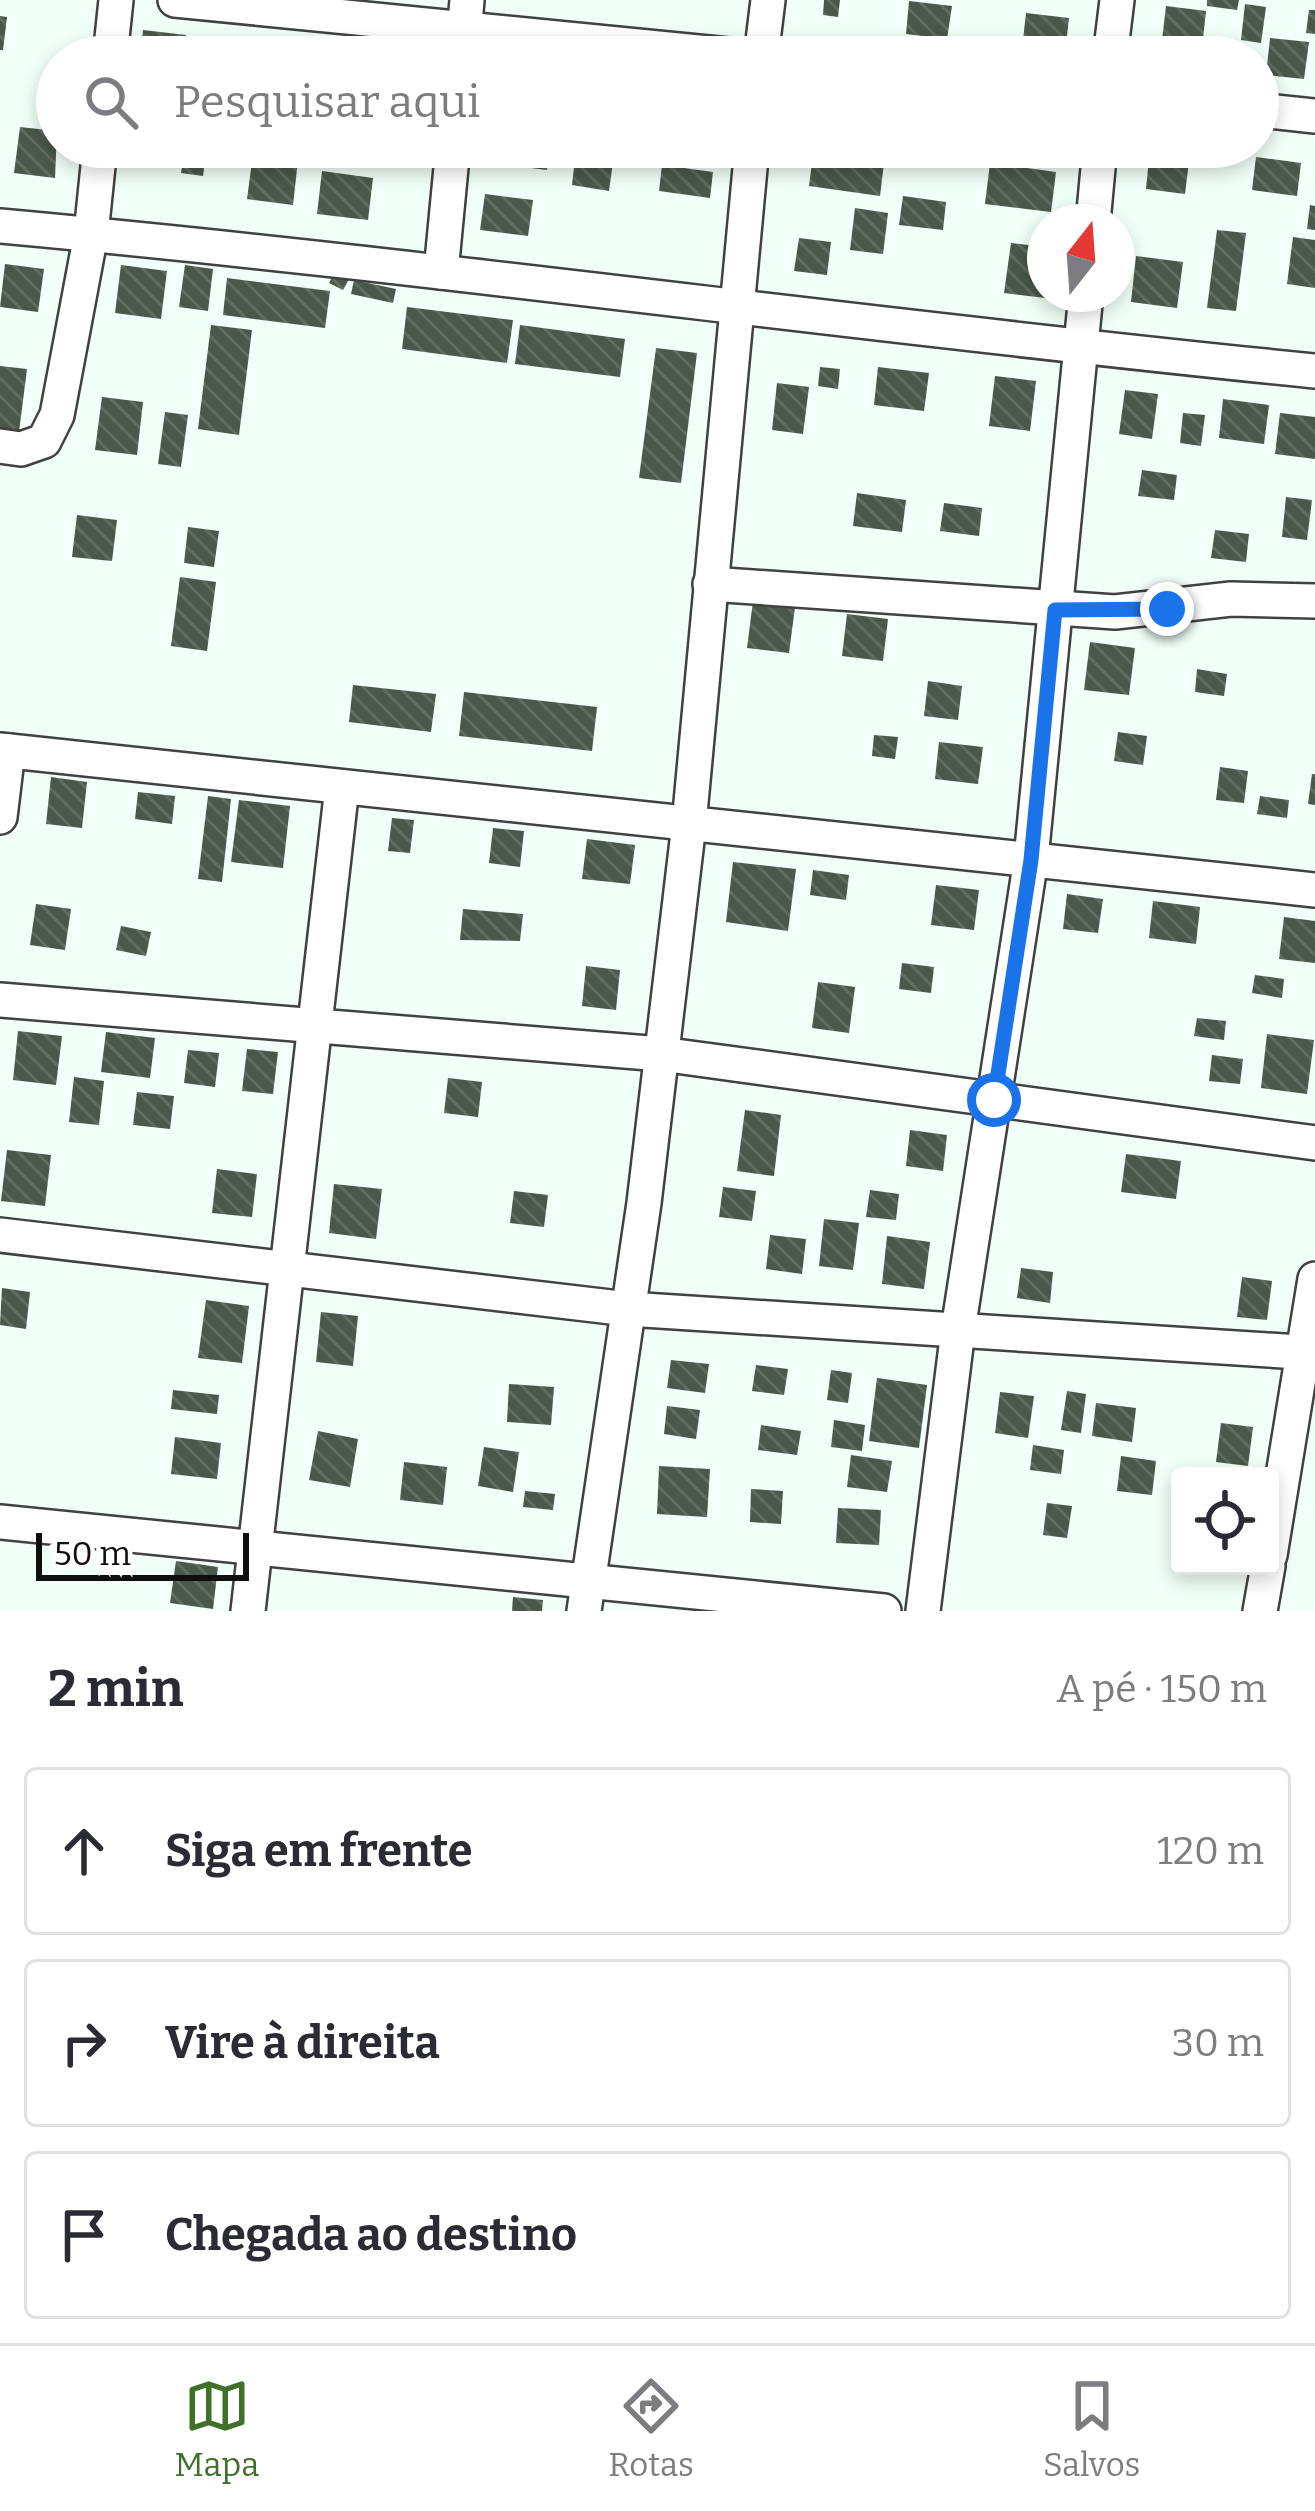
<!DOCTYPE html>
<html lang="pt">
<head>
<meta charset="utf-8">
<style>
  body { margin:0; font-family:Bitter,serif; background:#f2f2f3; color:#2b2b33 }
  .controls { position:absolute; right:36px; bottom:36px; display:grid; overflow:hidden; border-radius:12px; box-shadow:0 6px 18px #0003 }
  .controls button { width:108px; height:108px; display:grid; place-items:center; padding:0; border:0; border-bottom:3px solid #e1e1e2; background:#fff; color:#2b2b33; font:60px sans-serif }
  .compass { position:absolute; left:1027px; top:204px; width:108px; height:108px; border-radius:50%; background:#fff; box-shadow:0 6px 18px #0003; rotate:17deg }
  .scale { position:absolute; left:36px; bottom:30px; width:213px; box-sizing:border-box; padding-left:12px; border:6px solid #0e0e0e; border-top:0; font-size:33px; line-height:42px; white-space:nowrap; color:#0e0e0e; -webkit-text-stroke:9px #fff; paint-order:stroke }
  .stop { position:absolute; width:36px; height:36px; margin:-27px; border:9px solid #1a73e8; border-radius:50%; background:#fff }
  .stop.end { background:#1a73e8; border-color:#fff; box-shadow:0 3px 12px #0008 }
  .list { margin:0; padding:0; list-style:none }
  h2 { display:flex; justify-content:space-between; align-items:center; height:156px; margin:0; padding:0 48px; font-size:51px }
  h2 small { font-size:39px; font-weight:400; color:#7c7c81 }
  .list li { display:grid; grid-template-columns:78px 1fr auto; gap:36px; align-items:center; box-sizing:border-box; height:168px; margin:0 24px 24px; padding:0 24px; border:3px solid #e1e1e2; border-radius:12px }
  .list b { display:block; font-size:45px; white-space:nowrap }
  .list em { font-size:39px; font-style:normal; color:#7c7c81 }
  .icon { flex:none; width:66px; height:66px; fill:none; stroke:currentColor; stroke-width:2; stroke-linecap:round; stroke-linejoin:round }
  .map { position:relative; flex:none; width:1315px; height:1611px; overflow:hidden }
  .search { position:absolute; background:#fff; box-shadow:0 6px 18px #0003; left:36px; right:36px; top:36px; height:132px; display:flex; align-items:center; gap:30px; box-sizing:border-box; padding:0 42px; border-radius:66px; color:#7c7c81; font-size:45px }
  .sheet { height:732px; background:#fff }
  nav { display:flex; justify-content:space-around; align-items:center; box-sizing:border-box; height:168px; border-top:3px solid #e1e1e2; background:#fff; font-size:33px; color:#7c7c81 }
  nav a { display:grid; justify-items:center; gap:6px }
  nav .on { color:#3f7129 }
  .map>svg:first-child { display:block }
  .building { fill:url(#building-back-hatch) }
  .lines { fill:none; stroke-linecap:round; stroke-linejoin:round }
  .minor-casing { stroke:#414141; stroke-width:38 }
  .minor { stroke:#fff; stroke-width:33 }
  .route { stroke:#1a73e8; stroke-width:15 }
</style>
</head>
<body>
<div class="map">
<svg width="1315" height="1611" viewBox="0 0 1315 1611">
  <defs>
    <pattern id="building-back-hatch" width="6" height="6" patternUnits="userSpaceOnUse" patternTransform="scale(3)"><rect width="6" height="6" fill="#4a584b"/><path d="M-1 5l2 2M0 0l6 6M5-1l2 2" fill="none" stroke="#606b61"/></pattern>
  </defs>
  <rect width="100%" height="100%" fill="#f0fff7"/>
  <g class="building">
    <polygon points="824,0 840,0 838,17 823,15"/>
    <polygon points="1207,0 1239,0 1237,10 1207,6"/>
    <polygon points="909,1 952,6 947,39 906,34"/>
    <polygon points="1245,4 1266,7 1261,43 1241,40"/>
    <polygon points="1166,6 1206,11 1201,57 1160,57"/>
    <polygon points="1309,10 1315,10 1315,34 1306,33"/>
    <polygon points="1026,13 1069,18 1065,54 1022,49"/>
    <polygon points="0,16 7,17 3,50 0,50"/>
    <polygon points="143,30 186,35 183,57 140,57"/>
    <polygon points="267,38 312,44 310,57 265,57"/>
    <polygon points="1270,38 1309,42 1304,79 1266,75"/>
    <polygon points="335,49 376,54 376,57 334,57"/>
    <polygon points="20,127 57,131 55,178 14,173"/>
    <polygon points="185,147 207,147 203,176 181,173"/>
    <polygon points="345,147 370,147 368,164 343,161"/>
    <polygon points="814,147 886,147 880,196 809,186"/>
    <polygon points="508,148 549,154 547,170 506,165"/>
    <polygon points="1150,148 1190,153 1185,194 1146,189"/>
    <polygon points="576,150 614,155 609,191 572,185"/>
    <polygon points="253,154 298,160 293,205 247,199"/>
    <polygon points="1256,157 1301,163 1297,196 1252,190"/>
    <polygon points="990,163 1056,172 1051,212 985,204"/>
    <polygon points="662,165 713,172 710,198 659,191"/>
    <polygon points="322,171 373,178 368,220 317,214"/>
    <polygon points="485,194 533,200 528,236 480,230"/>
    <polygon points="903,196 946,202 943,230 899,225"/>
    <polygon points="1310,205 1315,206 1315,230 1307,229"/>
    <polygon points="855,208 888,213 883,254 850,250"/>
    <polygon points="1217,230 1246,233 1236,311 1207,308"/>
    <polygon points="1293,237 1315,240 1315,288 1287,284"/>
    <polygon points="799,238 831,242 827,275 794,271"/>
    <polygon points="1011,243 1045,247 1045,298 1004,293"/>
    <polygon points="1136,256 1183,262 1177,308 1131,302"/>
    <polygon points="5,264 44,269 38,312 0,307"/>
    <polygon points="121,265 167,271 161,319 115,313"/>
    <polygon points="185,265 213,269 208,311 179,307"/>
    <polygon points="335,272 349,279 343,290 329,283"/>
    <polygon points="227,278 330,291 325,328 223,315"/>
    <polygon points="354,280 396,289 393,303 351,294"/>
    <polygon points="407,307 513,320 507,363 402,349"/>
    <polygon points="211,325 252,330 239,435 198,429"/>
    <polygon points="520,325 625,339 620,377 515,364"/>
    <polygon points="656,348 697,353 681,483 639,478"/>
    <polygon points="0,366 27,369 19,432 0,429"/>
    <polygon points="820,367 840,369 838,389 818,386"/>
    <polygon points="878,367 929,373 924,411 874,405"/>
    <polygon points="995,376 1036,381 1030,431 989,426"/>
    <polygon points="777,383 809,387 803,434 772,430"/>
    <polygon points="1125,390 1158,394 1152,439 1119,434"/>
    <polygon points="102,397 143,402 137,455 95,450"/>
    <polygon points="1223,399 1269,405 1264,444 1219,438"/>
    <polygon points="165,412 188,415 181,467 158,464"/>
    <polygon points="1183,413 1205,415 1201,446 1180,443"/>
    <polygon points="1280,413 1315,417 1315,459 1275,454"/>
    <polygon points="1142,470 1177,475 1174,500 1138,496"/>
    <polygon points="857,493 906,500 902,532 853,526"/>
    <polygon points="1286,497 1312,500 1307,540 1282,537"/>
    <polygon points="944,503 982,508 979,536 940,531"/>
    <polygon points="77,515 117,520 112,561 72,557"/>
    <polygon points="188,527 219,531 214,567 184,563"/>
    <polygon points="1215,530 1249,534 1246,562 1211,558"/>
    <polygon points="180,577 216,582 207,651 171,646"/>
    <polygon points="753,601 795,607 789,653 747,648"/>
    <polygon points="847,614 888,619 883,661 842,656"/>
    <polygon points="1090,642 1135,648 1129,695 1084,690"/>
    <polygon points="1197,669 1227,674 1224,696 1195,692"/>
    <polygon points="928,681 962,686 958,720 924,716"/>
    <polygon points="353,685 436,694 431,732 349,722"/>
    <polygon points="464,692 597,707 592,751 459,736"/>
    <polygon points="1118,732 1147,736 1143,765 1114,761"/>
    <polygon points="874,735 898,737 895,759 872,756"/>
    <polygon points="939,742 983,747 978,784 935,779"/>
    <polygon points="1220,767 1248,771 1244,803 1216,800"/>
    <polygon points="1312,774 1315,774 1315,805 1308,804"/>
    <polygon points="51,777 87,782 82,828 46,824"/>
    <polygon points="138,792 175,796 172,824 135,819"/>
    <polygon points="208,796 231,799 222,882 198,879"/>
    <polygon points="1260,796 1289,800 1287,818 1257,814"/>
    <polygon points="239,800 290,806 283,868 231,862"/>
    <polygon points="392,818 414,820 410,853 388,851"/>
    <polygon points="493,828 524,831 520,867 489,863"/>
    <polygon points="587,839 635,845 630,884 582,879"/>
    <polygon points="733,862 796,869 788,931 726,922"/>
    <polygon points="813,870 849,875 846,900 810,895"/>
    <polygon points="936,885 979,890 974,930 931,925"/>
    <polygon points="1067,894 1103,899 1098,933 1063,929"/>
    <polygon points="1153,901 1200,907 1196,944 1149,938"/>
    <polygon points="36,904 71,909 65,950 30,945"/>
    <polygon points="463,909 523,914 520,941 460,940"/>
    <polygon points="1284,917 1315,921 1315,963 1279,959"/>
    <polygon points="121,926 151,932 146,956 116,950"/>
    <polygon points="902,963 934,967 931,993 899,989"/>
    <polygon points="586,966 620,970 616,1010 582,1006"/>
    <polygon points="1255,975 1284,979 1282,998 1252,993"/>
    <polygon points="818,982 855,987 849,1033 812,1028"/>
    <polygon points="1197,1018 1226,1021 1224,1040 1194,1036"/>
    <polygon points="18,1031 62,1036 56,1085 13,1080"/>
    <polygon points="106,1032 155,1038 150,1078 101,1072"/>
    <polygon points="1267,1034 1314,1040 1307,1094 1261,1088"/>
    <polygon points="247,1049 278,1052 273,1094 242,1091"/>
    <polygon points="188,1050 219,1053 215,1087 184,1083"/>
    <polygon points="1212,1055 1243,1059 1240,1084 1209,1081"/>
    <polygon points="74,1077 104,1081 99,1125 69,1122"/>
    <polygon points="448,1078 482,1082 478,1117 444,1113"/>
    <polygon points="137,1092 174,1096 170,1129 133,1125"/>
    <polygon points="745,1110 781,1115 774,1176 737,1171"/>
    <polygon points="910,1130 947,1135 943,1171 906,1166"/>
    <polygon points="7,1150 51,1155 45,1206 1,1201"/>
    <polygon points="1126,1154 1181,1161 1176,1199 1121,1192"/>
    <polygon points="217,1169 257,1174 252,1217 212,1213"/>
    <polygon points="334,1184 382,1189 376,1239 329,1233"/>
    <polygon points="723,1187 756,1191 752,1221 719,1217"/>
    <polygon points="870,1190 899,1194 896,1220 866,1217"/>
    <polygon points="514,1191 548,1195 544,1227 510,1223"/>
    <polygon points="824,1219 859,1223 853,1270 819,1266"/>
    <polygon points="770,1235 806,1239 802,1274 766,1269"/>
    <polygon points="887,1236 930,1242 924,1289 882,1284"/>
    <polygon points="1021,1268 1053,1272 1050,1303 1017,1298"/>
    <polygon points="1242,1277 1272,1281 1267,1320 1237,1317"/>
    <polygon points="2,1288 30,1292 26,1329 0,1325"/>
    <polygon points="206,1300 249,1306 242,1363 198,1358"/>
    <polygon points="321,1312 358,1316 353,1366 316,1362"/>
    <polygon points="671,1360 709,1364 705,1393 667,1388"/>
    <polygon points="756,1365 788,1369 784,1395 752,1391"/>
    <polygon points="831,1370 852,1373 848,1403 827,1400"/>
    <polygon points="877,1378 927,1385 919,1448 869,1441"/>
    <polygon points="509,1384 554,1387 551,1425 507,1422"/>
    <polygon points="173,1390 219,1395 217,1414 171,1409"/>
    <polygon points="1067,1391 1086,1394 1081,1433 1061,1430"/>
    <polygon points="1000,1392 1034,1396 1028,1438 995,1433"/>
    <polygon points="1096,1403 1136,1408 1132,1442 1092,1436"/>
    <polygon points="667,1406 700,1410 696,1439 664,1434"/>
    <polygon points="834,1420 865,1425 862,1451 831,1447"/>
    <polygon points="1221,1423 1253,1427 1248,1466 1216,1462"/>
    <polygon points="761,1425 801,1431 797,1455 758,1450"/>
    <polygon points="318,1431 358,1439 350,1487 309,1480"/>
    <polygon points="175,1437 221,1443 217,1479 171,1474"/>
    <polygon points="1033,1445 1064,1450 1061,1474 1030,1470"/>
    <polygon points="484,1447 519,1452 513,1492 478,1486"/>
    <polygon points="851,1455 892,1461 887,1492 847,1487"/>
    <polygon points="1121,1456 1156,1461 1152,1495 1117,1491"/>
    <polygon points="404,1462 447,1467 443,1505 400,1500"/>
    <polygon points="659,1466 710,1469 707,1517 657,1514"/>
    <polygon points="751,1489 783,1491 781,1524 750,1522"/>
    <polygon points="525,1491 555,1494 553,1510 523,1507"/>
    <polygon points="1047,1503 1072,1506 1067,1538 1043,1535"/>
    <polygon points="838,1508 881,1510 879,1545 836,1543"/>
    <polygon points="176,1561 218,1567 213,1609 170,1603"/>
    <polygon points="513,1597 543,1600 542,1611 512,1611"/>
  </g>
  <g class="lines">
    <g class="minor-casing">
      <g id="minor">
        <polyline points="175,0 749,57"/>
        <polyline points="110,57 116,0"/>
        <polyline points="462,57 467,0"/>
        <polyline points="761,57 768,0"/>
        <polyline points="1110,57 1117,0"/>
        <polyline points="1258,110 1315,116"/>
        <polyline points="1093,222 1100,147"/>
        <path d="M0,226C439,266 876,328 1315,371"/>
        <polyline points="441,272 453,147"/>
        <polyline points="0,446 21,449 44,441 57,415 91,234 100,147"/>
        <polyline points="710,584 1115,612 1231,599 1315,601"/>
        <polyline points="0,750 1315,890"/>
        <polyline points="0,817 8,751"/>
        <polyline points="0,1000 661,1054 1315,1143"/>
        <polyline points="0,1235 628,1309 1315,1353"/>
        <polyline points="0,1522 884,1611"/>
        <polyline points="1270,1555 1315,1279"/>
        <polyline points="248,1611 342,787"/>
        <polyline points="584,1611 644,1203 689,824 752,147"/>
        <polyline points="923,1611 958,1330 1031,859 1086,294"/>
        <polyline points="1260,1611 1268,1566"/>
      </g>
    </g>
    <use href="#minor" class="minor"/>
  </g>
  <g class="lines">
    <polyline class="route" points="994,1100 1031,860 1055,610 1167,609"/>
  </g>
</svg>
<div class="controls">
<button><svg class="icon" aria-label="locate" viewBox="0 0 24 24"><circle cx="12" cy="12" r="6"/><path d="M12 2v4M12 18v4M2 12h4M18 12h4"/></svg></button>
</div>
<svg class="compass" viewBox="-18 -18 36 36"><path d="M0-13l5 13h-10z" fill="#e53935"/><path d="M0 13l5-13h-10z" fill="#7c7c81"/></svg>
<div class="scale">50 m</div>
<div class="stop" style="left:994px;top:1100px"></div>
<div class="stop end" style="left:1167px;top:609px"></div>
<div class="search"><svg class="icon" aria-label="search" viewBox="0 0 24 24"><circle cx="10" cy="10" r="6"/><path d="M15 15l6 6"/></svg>Pesquisar aqui</div>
</div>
<section class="sheet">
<h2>2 min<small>A pé · 150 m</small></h2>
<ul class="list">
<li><svg class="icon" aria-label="ahead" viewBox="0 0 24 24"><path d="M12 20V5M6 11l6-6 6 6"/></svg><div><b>Siga em frente</b></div><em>120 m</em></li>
<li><svg class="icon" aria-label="right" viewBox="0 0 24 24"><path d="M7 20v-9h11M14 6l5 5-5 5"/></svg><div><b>Vire à direita</b></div><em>30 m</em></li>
<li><svg class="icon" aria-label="arrive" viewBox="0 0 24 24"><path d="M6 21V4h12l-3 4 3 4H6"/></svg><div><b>Chegada ao destino</b></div></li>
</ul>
</section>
<nav>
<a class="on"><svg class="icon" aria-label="map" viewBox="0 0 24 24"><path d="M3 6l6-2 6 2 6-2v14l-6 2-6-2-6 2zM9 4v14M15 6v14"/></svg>Mapa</a>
<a><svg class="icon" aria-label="directions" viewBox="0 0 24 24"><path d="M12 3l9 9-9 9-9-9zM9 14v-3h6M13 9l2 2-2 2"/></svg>Rotas</a>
<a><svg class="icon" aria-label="saved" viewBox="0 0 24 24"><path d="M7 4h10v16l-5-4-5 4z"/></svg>Salvos</a>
</nav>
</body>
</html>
